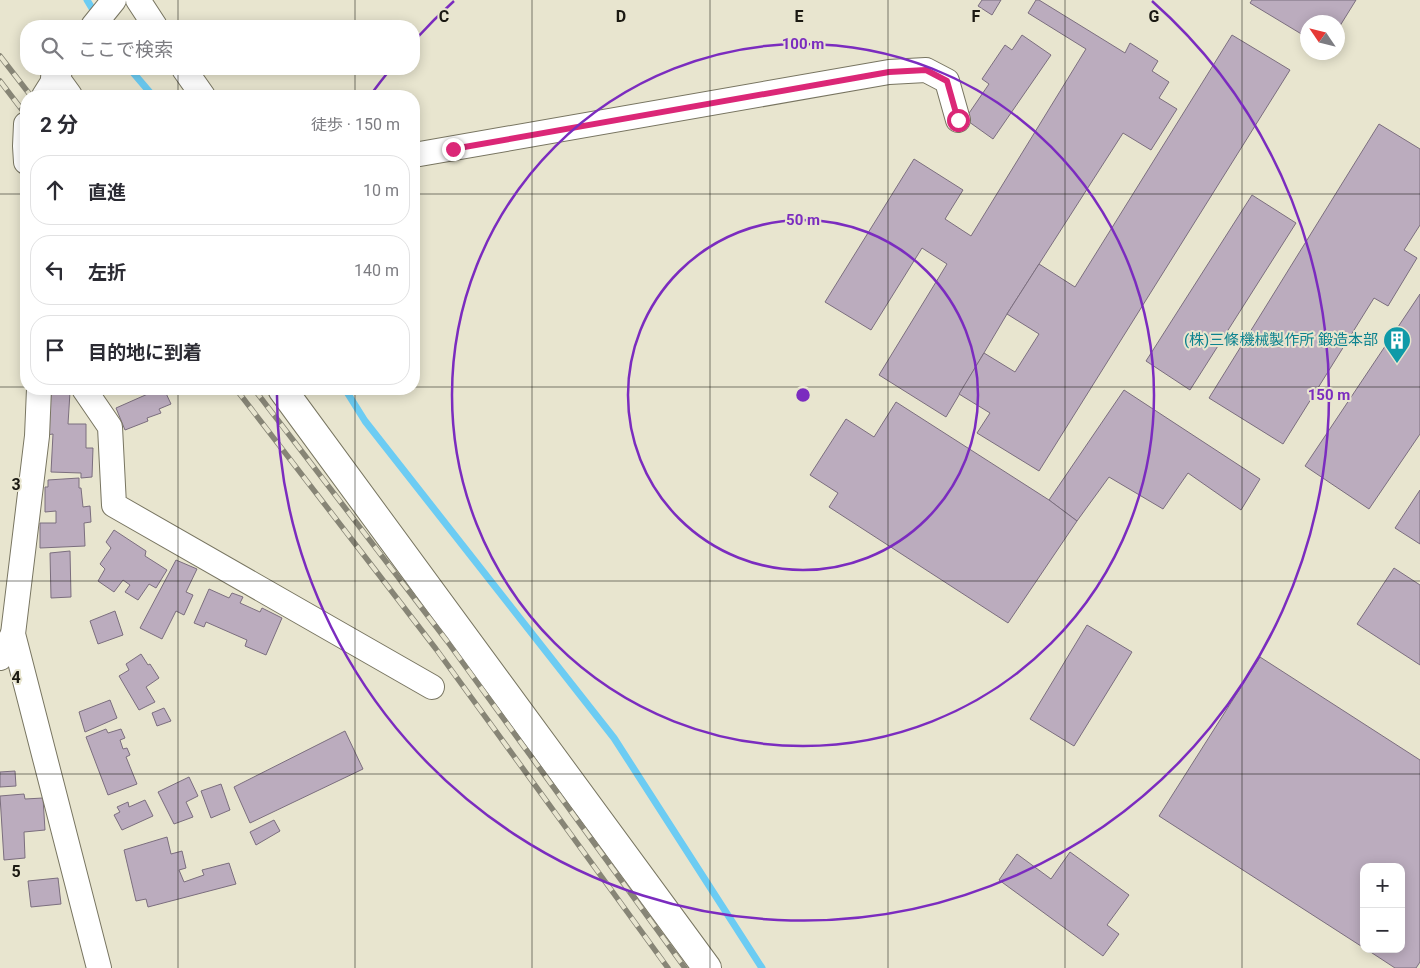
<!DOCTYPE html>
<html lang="ja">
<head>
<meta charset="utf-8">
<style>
  body { margin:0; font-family:Roboto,"Noto Sans JP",sans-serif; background:#f7f7f7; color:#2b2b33 }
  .controls { position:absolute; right:15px; bottom:15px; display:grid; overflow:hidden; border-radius:10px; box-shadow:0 2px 12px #0003 }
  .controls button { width:45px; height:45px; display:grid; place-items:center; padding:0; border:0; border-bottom:1px solid #e1e1e2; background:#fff; color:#2b2b33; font:25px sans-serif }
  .compass { position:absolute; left:1300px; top:15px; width:45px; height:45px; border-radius:50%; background:#fff; box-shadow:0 2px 12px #0003; rotate:305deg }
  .stop { position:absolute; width:15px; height:15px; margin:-11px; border:4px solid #db2777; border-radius:50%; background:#fff }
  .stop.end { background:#db2777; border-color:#fff; box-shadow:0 1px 5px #0008 }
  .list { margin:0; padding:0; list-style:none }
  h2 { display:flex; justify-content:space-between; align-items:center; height:65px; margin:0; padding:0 20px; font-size:21px }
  h2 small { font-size:16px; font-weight:400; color:#7c7c81 }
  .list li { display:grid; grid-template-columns:32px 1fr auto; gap:15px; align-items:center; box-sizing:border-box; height:70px; margin:0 10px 10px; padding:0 10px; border:1px solid #e1e1e2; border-radius:20px }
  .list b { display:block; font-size:19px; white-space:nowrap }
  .list em { font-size:16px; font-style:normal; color:#7c7c81 }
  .icon { flex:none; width:28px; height:28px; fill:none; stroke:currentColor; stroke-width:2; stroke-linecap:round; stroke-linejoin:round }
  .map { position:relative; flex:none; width:1420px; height:968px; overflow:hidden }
  .search { position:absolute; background:#fff; box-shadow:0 2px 12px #0003; left:20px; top:20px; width:400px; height:55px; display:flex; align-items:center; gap:12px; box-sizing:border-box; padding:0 18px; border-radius:20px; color:#7c7c81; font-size:19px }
  .panel { position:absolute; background:#fff; box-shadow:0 2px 12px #0003; left:20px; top:90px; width:400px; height:305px; border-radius:20px }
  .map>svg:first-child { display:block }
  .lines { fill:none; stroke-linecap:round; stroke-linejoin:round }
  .stream { stroke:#6cccf3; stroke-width:7 }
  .building { fill:#bbacbe; stroke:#7b6e7e }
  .minor-casing { stroke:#787561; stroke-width:26 }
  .tertiary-casing { stroke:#787561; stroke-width:30 }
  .minor { stroke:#fff; stroke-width:24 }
  .tertiary { stroke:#fff; stroke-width:28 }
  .rail-casing { stroke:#878576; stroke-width:5.5 }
  .rail { stroke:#e8e5cf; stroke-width:4; stroke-dasharray:11; stroke-linecap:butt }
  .route { stroke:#db2777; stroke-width:6 }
  .grid { fill:none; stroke:#1b1912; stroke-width:1; stroke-opacity:0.55 }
  .ring { fill:none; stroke:#7b2cbf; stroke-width:2.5 }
  .labels { text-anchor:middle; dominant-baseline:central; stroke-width:4; stroke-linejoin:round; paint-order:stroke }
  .culture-label { font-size:15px; fill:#0d838f; stroke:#e8e5cf; text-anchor:end }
  .grid-label { font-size:16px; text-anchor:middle; font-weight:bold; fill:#1b1912; stroke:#e8e5cf; stroke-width:4; stroke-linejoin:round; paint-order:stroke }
  .centre { fill:#7b2cbf; stroke:#e8e5cf; stroke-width:2.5 }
  .ring-label { font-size:15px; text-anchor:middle; font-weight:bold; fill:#7b2cbf; stroke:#e8e5cf; stroke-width:4; stroke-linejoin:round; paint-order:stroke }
</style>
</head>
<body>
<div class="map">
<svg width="1420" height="968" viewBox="0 0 1420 968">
  <rect width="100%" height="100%" fill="#e8e5cf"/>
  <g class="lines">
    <g class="stream">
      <polyline points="87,0 96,15"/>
      <polyline points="130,69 153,96"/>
      <polyline points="345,389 365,421 614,738 762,968"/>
    </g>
  </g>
  <g class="building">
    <polygon points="982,0 1001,0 992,15 978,6"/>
    <polygon points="1036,0 1039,0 1125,53 1130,43 1158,61 1152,71 1169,82 1159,98 1177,109 1151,150 1123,133 1007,314 946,417 879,375 947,264 922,248 871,330 825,302 914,159 963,190 945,219 971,236 1086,49 1028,13"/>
    <polygon points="1252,0 1356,0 1338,29 1338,22 1308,22 1308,38 1250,3"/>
    <polygon points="1022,35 1051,55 993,139 965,119 989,84 982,79 1005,45 1012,50"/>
    <polygon points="1232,35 1290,70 1039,471 977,433 990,413 959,394 984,353 1015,372 1039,334 1007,314 1039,264 1075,287"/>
    <polygon points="1379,124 1420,149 1420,225 1404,250 1417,258 1388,306 1374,298 1283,444 1209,398"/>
    <polygon points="1252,195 1296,223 1190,390 1146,361"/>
    <polygon points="1420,294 1420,434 1369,509 1305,466"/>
    <polygon points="50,389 65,389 65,392 70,392 68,424 86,424 86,448 93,448 92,477 81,478 81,473 51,472 53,434 46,435"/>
    <polygon points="159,389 164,389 171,404 159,409 161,413 147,418 148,421 125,430 116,408"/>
    <polygon points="1124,390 1260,479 1241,510 1188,473 1163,509 1109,477 1077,521 1049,500"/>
    <polygon points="896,402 1049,500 1077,521 1008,623 829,507 838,493 810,475 846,419 874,437"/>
    <polygon points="79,478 79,488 81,488 83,507 90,506 91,522 84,523 85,546 40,548 40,523 56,523 56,511 45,512 45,487 48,487 48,480"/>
    <polygon points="1420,490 1420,544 1395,528"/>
    <polygon points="114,530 146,551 145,556 167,570 156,588 149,584 138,600 125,592 130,585 123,580 114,592 98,581 105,569 100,564 111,548 106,542"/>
    <polygon points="70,551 71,597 51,598 50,553"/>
    <polygon points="176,560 197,569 186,592 193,595 184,615 176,611 162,639 140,628"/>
    <polygon points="1394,568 1420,585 1420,665 1357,624"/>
    <polygon points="209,589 229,598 232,593 243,597 240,603 260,612 262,608 282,618 266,655 245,646 247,640 206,622 204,627 194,623"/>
    <polygon points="115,611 123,635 98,644 90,621"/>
    <polygon points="1087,625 1132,652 1074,746 1030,719"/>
    <polygon points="141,654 148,665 150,664 159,678 146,687 155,702 139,710 119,676 129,670 126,664"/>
    <polygon points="1260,657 1420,760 1420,962 1416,968 1395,968 1366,949 1401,949 1401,867 1364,867 1364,948 1159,816"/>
    <polygon points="110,700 117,718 85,732 79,712"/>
    <polygon points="164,708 171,721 157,726 152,713"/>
    <polygon points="106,729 108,733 121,729 125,738 120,740 123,749 127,748 130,755 126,757 137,784 108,795 86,737"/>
    <polygon points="345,731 363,769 250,823 234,787"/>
    <polygon points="15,771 16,786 0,787 0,772"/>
    <polygon points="189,777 198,796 186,802 193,817 174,824 158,792"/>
    <polygon points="221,784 230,810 211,818 201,791"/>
    <polygon points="24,794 25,799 43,798 45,830 24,832 25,858 4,860 0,796"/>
    <polygon points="145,800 153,816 122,830 114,815 120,812 117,807 128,802 129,807"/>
    <polygon points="274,820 280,831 256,845 250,832"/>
    <polygon points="167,837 171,854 182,851 186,868 179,870 184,882 204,875 202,870 229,863 236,884 148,907 146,899 136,901 124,850"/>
    <polygon points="1070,852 1129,895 1107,925 1119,934 1103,956 999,880 1017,854 1051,879"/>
    <polygon points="58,878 61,904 31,907 28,881"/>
  </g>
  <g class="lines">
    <g class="minor-casing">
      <g id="minor">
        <polyline points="138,0 155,26"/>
        <polyline points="93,26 114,0"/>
        <polyline points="184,69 203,96"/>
        <polyline points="44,96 61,69"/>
        <polyline points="26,124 25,146 26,162"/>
        <polyline points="414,155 889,72 926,70 947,81 958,120"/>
        <polyline points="39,389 37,436 13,634 99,968"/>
        <polyline points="84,389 110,427 114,505 432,687"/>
        <polyline points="0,658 13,634"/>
      </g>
    </g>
    <g class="tertiary-casing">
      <g id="tertiary">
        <polyline points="55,78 68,96"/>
        <polyline points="282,389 707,968"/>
      </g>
    </g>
    <use href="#minor" class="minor"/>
    <use href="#tertiary" class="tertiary"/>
    <g class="rail-casing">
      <g id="rail">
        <polyline points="0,56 31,96"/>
        <polyline points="0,81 26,115"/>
        <polyline points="236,389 436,649 668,968"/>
        <polyline points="254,389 447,641 685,968"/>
      </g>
    </g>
    <use href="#rail" class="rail"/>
  </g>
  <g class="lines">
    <polyline class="route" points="453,149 889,72 926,70 947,81 958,120"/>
  </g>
  <path class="grid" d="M178,0V26M355,0V26M532,0V968M710,0V968M888,0V968M1065,0V968M1242,0V968M178,69V96M355,69V96M0,194H26M414,194H1420M0,387H26M414,387H1420M178,389V968M355,389V968M0,581H1420M0,774H1420"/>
  <g class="ring">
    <circle cx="803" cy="395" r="175"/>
    <circle cx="803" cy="395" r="351"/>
    <path d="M372 93A526 526 0 0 1 389 71M415 40A526 526 0 0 1 454 1M1152 1A526 526 0 1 1 277 390"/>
  </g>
  <defs>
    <g id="building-pin" transform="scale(1.4375)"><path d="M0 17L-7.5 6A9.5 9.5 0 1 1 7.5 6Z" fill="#0f9aa8" stroke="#e8e5cf"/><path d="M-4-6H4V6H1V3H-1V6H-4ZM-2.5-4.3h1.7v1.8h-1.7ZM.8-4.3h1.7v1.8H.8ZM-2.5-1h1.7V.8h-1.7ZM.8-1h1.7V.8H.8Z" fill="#fff"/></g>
  </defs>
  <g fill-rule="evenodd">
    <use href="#building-pin" x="1397" y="340"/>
  </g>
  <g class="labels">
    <g class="culture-label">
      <text x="1378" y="340">(株)三條機械製作所 鍛造本部</text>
    </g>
  </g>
  <g class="grid-label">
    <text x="444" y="22">C</text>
    <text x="621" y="22">D</text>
    <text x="799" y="22">E</text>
    <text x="976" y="22">F</text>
    <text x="1154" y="22">G</text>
    <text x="16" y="490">3</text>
    <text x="16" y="683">4</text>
    <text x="16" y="877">5</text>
  </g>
  <circle cx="803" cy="395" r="8" class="centre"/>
  <g class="ring-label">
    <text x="803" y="49">100 m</text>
    <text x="803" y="225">50 m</text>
    <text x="1329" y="400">150 m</text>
  </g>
</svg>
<div class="controls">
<button>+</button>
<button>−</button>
</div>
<svg class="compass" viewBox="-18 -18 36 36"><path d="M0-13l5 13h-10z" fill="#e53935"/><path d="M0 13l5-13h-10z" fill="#7c7c81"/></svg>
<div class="stop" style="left:958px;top:120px"></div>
<div class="stop end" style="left:453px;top:149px"></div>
<div class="search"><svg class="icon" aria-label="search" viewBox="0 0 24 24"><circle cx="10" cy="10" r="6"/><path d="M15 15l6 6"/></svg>ここで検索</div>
<section class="panel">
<h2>2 分<small>徒歩 · 150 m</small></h2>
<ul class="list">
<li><svg class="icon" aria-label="ahead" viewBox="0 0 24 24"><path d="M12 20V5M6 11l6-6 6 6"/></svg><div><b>直進</b></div><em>10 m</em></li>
<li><svg class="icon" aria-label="left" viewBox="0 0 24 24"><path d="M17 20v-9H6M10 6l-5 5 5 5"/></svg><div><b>左折</b></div><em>140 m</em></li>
<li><svg class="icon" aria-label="arrive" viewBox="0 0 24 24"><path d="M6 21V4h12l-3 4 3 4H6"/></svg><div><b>目的地に到着</b></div></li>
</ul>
</section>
</div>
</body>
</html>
